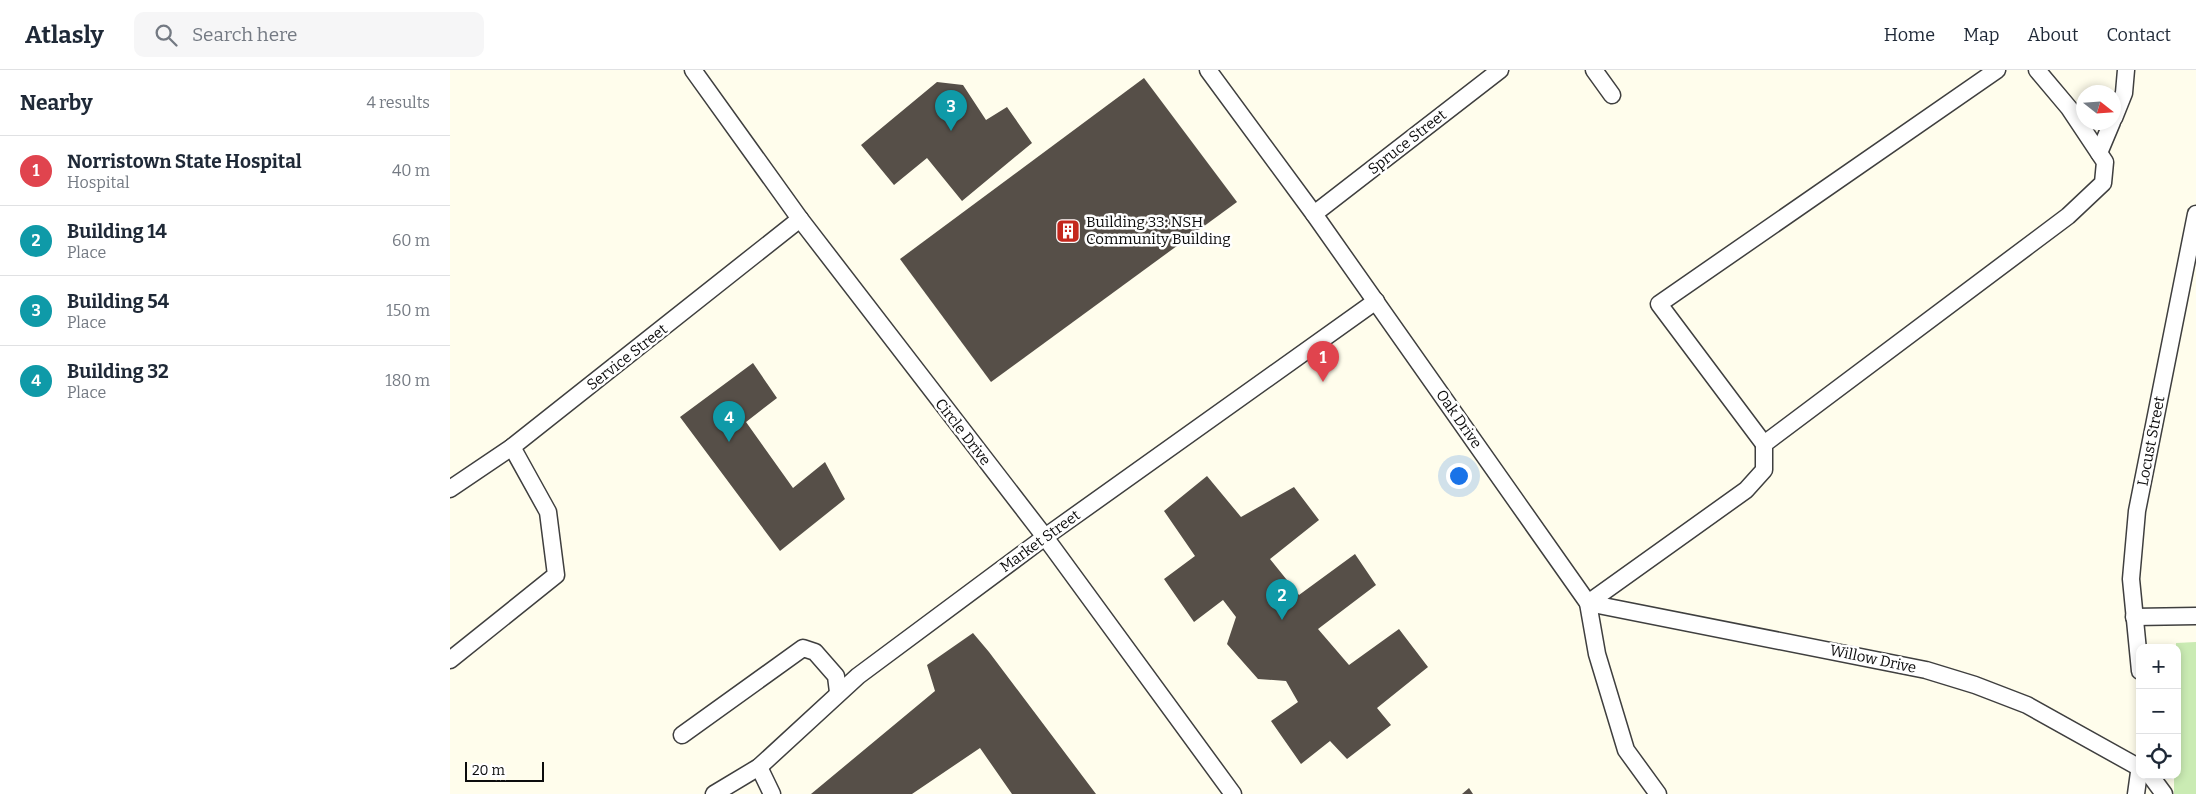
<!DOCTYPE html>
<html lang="en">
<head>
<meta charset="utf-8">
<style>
  body { margin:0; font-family:Bitter,serif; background:#f6f6f7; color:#1f2937 }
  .controls { position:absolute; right:15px; bottom:15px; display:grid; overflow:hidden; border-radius:10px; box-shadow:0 2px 8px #0003 }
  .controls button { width:45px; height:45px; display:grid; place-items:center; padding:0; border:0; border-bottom:1px solid #e0e1e3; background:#fff; color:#1f2937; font:25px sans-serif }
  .compass { position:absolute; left:1626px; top:15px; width:45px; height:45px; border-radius:50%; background:#fff; box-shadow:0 2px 8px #0003; rotate:107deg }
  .scale { position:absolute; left:15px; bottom:12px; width:79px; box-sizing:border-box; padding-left:5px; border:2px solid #0c0c0c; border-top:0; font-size:14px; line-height:18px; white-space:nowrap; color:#0c0c0c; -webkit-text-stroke:4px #fff; paint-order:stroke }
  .you { position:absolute; left:1008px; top:405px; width:18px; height:18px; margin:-12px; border:4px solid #fff; border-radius:50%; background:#1a73e8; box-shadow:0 0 0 8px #1a73e833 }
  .badge { display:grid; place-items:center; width:32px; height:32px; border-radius:50%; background:#1a73e8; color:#fff; font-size:16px; font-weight:700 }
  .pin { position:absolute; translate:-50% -41px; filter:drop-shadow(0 1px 2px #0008) }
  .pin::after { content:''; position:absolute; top:26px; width:18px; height:15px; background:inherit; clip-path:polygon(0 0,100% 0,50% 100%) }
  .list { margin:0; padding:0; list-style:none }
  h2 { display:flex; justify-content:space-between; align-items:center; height:65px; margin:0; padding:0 20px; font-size:21px }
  h2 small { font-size:16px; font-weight:400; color:#747a83 }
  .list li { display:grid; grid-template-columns:32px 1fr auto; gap:15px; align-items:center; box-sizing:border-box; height:70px; padding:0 20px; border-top:1px solid #e0e1e3 }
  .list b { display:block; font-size:19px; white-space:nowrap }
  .list p { margin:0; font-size:16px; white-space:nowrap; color:#747a83 }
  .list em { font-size:16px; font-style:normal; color:#747a83 }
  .icon { flex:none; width:28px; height:28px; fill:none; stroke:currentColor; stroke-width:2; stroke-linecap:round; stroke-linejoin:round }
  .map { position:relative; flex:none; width:1746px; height:724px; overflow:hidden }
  header { display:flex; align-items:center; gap:30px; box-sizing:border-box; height:70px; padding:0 25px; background:#fff; border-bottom:1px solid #e0e1e3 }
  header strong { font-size:24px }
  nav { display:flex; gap:28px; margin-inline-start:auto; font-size:18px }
  .search { width:350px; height:45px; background:#f6f6f7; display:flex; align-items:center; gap:12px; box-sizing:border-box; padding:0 18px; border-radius:10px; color:#747a83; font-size:19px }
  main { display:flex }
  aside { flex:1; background:#fff }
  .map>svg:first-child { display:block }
  .green { fill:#caebb3 }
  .building { fill:#564f48 }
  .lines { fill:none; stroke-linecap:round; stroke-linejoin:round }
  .service-casing { stroke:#3f3f3f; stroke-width:19 }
  .service { stroke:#fff; stroke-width:16 }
  .labels { text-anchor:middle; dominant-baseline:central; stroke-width:5; stroke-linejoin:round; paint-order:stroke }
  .street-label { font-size:15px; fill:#0c0c0c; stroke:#fff }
  .poi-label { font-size:15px; fill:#0c0c0c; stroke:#fff; text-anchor:start }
</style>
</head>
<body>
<header>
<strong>Atlasly</strong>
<div class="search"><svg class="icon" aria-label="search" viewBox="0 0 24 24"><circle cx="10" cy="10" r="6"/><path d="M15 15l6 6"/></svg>Search here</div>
<nav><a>Home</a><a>Map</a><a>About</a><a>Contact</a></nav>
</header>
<main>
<aside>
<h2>Nearby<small>4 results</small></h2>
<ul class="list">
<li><span class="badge" style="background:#e0444e">1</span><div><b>Norristown State Hospital</b><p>Hospital</p></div><em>40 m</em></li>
<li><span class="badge" style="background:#0f9aa8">2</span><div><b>Building 14</b><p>Place</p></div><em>60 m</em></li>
<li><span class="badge" style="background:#0f9aa8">3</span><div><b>Building 54</b><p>Place</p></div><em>150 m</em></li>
<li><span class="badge" style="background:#0f9aa8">4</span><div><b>Building 32</b><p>Place</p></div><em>180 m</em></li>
</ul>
</aside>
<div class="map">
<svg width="1746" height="724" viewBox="0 0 1746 724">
  <rect width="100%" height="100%" fill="#fffdec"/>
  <polygon class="green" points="1746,572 1746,724 1724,724 1724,705 1727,705 1726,573"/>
  <g class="building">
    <polygon points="694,8 787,132 541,312 450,189"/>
    <polygon points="487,12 513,15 536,50 557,37 582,73 512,131 477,88 444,115 411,75"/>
    <polygon points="303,293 327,328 296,352 343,418 375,392 395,429 330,481 230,347"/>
    <polygon points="757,406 791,447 844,417 869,450 820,489 849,525 905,484 926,515 868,559 899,595 949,559 978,597 927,638 941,655 897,689 880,671 851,694 821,651 848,632 836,611 808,609 777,574 786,547 773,530 744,552 714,509 745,486 714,441"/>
    <polygon points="523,563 539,582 646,724 562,724 530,678 462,724 361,724 485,621 477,595"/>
    <polygon points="1019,718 1023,724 1012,724"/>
  </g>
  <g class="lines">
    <g class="service-casing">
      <g id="service">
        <polyline points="243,0 350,149 595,467 783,724"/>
        <polyline points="758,0 864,144 1138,533 1147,584 1176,680 1208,724"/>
        <polyline points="1144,0 1162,25"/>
        <polyline points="1664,48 1674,23 1676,0"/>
        <polyline points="1649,83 1662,52"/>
        <polyline points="864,144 1050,0"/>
        <polyline points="1314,374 1209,234 1547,0"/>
        <polyline points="0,419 62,377 350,149"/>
        <polyline points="1138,533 1296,420 1314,400 1314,374 1618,146 1653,113 1655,92 1619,38 1587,0"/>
        <polyline points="1138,533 1476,600 1525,615 1577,635 1690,698"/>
        <polyline points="1684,547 1746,546"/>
        <polyline points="0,590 106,505 98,442 62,377"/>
        <polyline points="1690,601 1681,509 1687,441 1746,144"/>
        <polyline points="232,665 353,578 365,582 386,606 388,622"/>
        <polyline points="309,697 322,724"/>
        <polyline points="1700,705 1714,724"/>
        <polyline points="264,724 309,697 408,606 595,467 926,231"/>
        <polyline points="1686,724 1690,695"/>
      </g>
    </g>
    <use href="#service" class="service"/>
  </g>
  <defs>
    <g id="building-square" transform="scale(1.25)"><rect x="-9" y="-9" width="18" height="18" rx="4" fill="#c4271d" stroke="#fff"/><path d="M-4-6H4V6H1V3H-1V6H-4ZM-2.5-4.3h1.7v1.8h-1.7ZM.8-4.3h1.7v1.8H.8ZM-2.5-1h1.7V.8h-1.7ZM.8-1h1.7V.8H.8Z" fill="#fff"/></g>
  </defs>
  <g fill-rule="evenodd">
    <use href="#building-square" x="618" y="161"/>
  </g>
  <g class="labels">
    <g class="street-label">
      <text transform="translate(957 72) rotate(-38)">Spruce Street</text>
      <text transform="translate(177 287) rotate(-38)">Service Street</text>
      <text transform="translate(1009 349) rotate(55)">Oak Drive</text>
      <text transform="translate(513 362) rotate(52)">Circle Drive</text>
      <text transform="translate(1701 371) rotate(-79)">Locust Street</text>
      <text transform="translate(590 471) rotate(-36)">Market Street</text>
      <text transform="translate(1423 589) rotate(12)">Willow Drive</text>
    </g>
    <g class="poi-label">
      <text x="636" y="152">Building 33: NSH<tspan x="636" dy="17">Community Building</tspan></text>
    </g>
  </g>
</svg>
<div class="controls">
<button>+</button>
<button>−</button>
<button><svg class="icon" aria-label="locate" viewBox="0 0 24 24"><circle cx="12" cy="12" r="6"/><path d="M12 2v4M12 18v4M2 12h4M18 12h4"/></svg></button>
</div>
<svg class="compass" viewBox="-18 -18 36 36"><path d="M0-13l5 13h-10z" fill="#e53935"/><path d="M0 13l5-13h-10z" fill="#747a83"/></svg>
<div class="scale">20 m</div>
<div class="you"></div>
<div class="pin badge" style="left:873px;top:312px;background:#e0444e">1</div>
<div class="pin badge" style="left:832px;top:550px;background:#0f9aa8">2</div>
<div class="pin badge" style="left:501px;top:61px;background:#0f9aa8">3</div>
<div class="pin badge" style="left:279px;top:372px;background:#0f9aa8">4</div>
</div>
</main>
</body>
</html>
